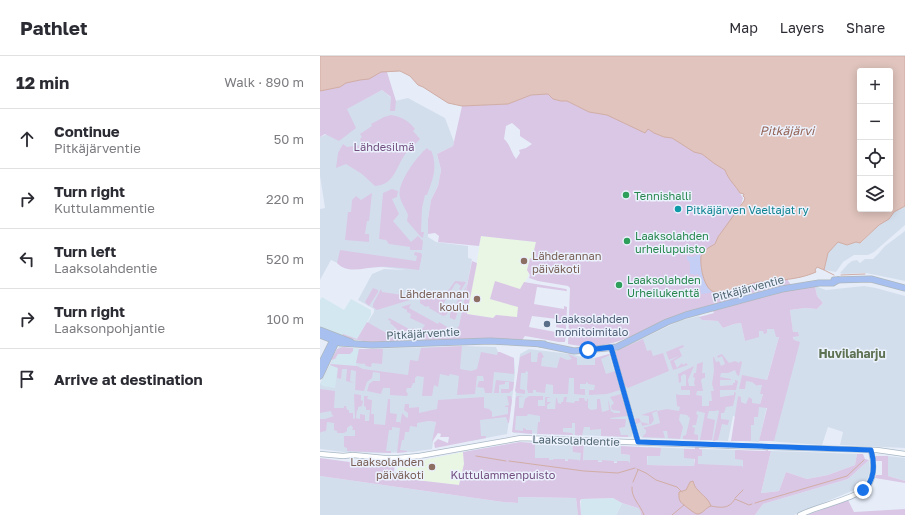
<!DOCTYPE html>
<html lang="en">
<head>
<meta charset="utf-8">
<style>
  body { margin:0; font-family:"Golos Text",sans-serif; background:#f2f2f3; color:#2b2b33 }
  .controls { position:absolute; right:12px; top:12px; display:grid; overflow:hidden; border-radius:4px; box-shadow:0 2px 10px #0003 }
  .controls button { width:36px; height:36px; display:grid; place-items:center; padding:0; border:0; border-bottom:1px solid #e1e1e2; background:#fff; color:#2b2b33; font:20px sans-serif }
  .stop { position:absolute; width:12px; height:12px; margin:-9px; border:3px solid #1a73e8; border-radius:50%; background:#fff }
  .stop.end { background:#1a73e8; border-color:#fff; box-shadow:0 1px 4px #0008 }
  .list { margin:0; padding:0; list-style:none }
  h2 { display:flex; justify-content:space-between; align-items:center; height:52px; margin:0; padding:0 16px; font-size:17px }
  h2 small { font-size:13px; font-weight:400; color:#7c7c81 }
  .list li { display:grid; grid-template-columns:26px 1fr auto; gap:12px; align-items:center; box-sizing:border-box; height:60px; padding:0 16px; border-top:1px solid #e1e1e2 }
  .list b { display:block; font-size:15px; white-space:nowrap }
  .list p { margin:0; font-size:13px; white-space:nowrap; color:#7c7c81 }
  .list em { font-size:13px; font-style:normal; color:#7c7c81 }
  .icon { flex:none; width:22px; height:22px; fill:none; stroke:currentColor; stroke-width:2; stroke-linecap:round; stroke-linejoin:round }
  .map { position:relative; flex:none; width:585px; height:459px; overflow:hidden }
  header { display:flex; align-items:center; gap:24px; box-sizing:border-box; height:56px; padding:0 20px; background:#fff; border-bottom:1px solid #e1e1e2 }
  header strong { font-size:19px }
  nav { display:flex; gap:22px; margin-inline-start:auto; font-size:14px }
  main { display:flex }
  aside { flex:1; background:#fff }
  .map>svg:first-child { display:block }
  .residential { fill:#d3deed }
  .commercial { fill:#d3e7f0 }
  .education { fill:#e9f6e3 }
  .green { fill:#dac7e5; fill-rule:evenodd }
  .sand { fill:#c5cef5 }
  .water { fill:#e0c4bd; stroke:#d1ada5; fill-rule:evenodd }
  .lines { fill:none; stroke-linecap:round; stroke-linejoin:round }
  .stream { stroke:#d1ada5; stroke-width:1 }
  .minor-casing { stroke:#a9b8c5; stroke-width:6 }
  .major-casing { stroke:#aeb7bd; stroke-width:7 }
  .minor { stroke:#fff; stroke-width:4.5 }
  .major { stroke:#a7c0f0; stroke-width:5.5 }
  .route { stroke:#1a73e8; stroke-width:5 }
  .leisure-dot { fill:#2e9e5b; stroke:#ecf2fd; stroke-width:1.5 }
  .culture-dot { fill:#0f9aa8; stroke:#ecf2fd; stroke-width:1.5 }
  .education-dot { fill:#8d6e63; stroke:#ecf2fd; stroke-width:1.5 }
  .service-dot { fill:#5c6f8a; stroke:#ecf2fd; stroke-width:1.5 }
  .labels { text-anchor:middle; dominant-baseline:central; stroke-width:3; stroke-linejoin:round; paint-order:stroke }
  .park-label { font-size:11px; fill:#724e7f; stroke:#ecf2fd }
  .leisure-label { font-size:11px; fill:#27864d; stroke:#ecf2fd; text-anchor:start }
  .culture-label { font-size:11px; fill:#0d838f; stroke:#ecf2fd; text-anchor:start }
  .education-label { font-size:11px; fill:#785e54; stroke:#ecf2fd; text-anchor:end }
  .street-label { font-size:11px; fill:#4e6370; stroke:#ecf2fd }
  .service-label { font-size:11px; fill:#4e5e75; stroke:#ecf2fd; text-anchor:start }
  .water-label { font-size:12px; font-style:italic; fill:#946255; stroke:#ecf2fd }
  .neighbourhood-label { font-size:12px; font-weight:bold; fill:#5e7254; stroke:#ecf2fd }
</style>
</head>
<body>
<header>
<strong>Pathlet</strong>
<nav><a>Map</a><a>Layers</a><a>Share</a></nav>
</header>
<main>
<aside>
<h2>12 min<small>Walk · 890 m</small></h2>
<ul class="list">
<li><svg class="icon" aria-label="ahead" viewBox="0 0 24 24"><path d="M12 20V5M6 11l6-6 6 6"/></svg><div><b>Continue</b><p>Pitkäjärventie</p></div><em>50 m</em></li>
<li><svg class="icon" aria-label="right" viewBox="0 0 24 24"><path d="M7 20v-9h11M14 6l5 5-5 5"/></svg><div><b>Turn right</b><p>Kuttulammentie</p></div><em>220 m</em></li>
<li><svg class="icon" aria-label="left" viewBox="0 0 24 24"><path d="M17 20v-9H6M10 6l-5 5 5 5"/></svg><div><b>Turn left</b><p>Laaksolahdentie</p></div><em>520 m</em></li>
<li><svg class="icon" aria-label="right" viewBox="0 0 24 24"><path d="M7 20v-9h11M14 6l5 5-5 5"/></svg><div><b>Turn right</b><p>Laaksonpohjantie</p></div><em>100 m</em></li>
<li><svg class="icon" aria-label="arrive" viewBox="0 0 24 24"><path d="M6 21V4h12l-3 4 3 4H6"/></svg><div><b>Arrive at destination</b></div></li>
</ul>
</aside>
<div class="map">
<svg width="585" height="459" viewBox="0 0 585 459">
  <rect width="100%" height="100%" fill="#e6edf9"/>
  <g class="residential">
    <polygon points="62,34 75,45 88,42 125,62 134,86 133,90 117,98 121,114 118,130 111,144 108,163 108,181 116,186 148,190 148,202 152,203 137,283 101,282 37,284 54,256 54,253 38,244 52,218 64,213 86,214 62,211 28,212 11,204 0,224 0,153 5,152 0,120 0,81 33,68 26,53"/>
    <polygon points="585,150 585,169 554,196 548,199 534,199 523,206 516,216 504,214 508,197 518,186 527,189 536,186 541,187 559,169 569,163 574,156"/>
    <polygon points="585,175 585,225 546,217 523,218 520,217 528,208 532,205 537,204 540,207 545,203 553,203 559,197 565,190"/>
    <polygon points="495,230 506,234 544,230 556,232 585,240 585,392 520,389 523,376 508,371 502,389 459,386 451,385 477,286 474,285 470,254 485,252 497,253 503,247 497,240"/>
    <polygon points="454,257 459,281 440,348 447,350 439,386 424,385 428,364 413,360 408,385 322,382 320,380 294,296 359,265 379,260 382,264 399,265 403,272 414,268 421,267 425,285 430,261"/>
    <polygon points="144,290 176,291 178,296 194,302 195,316 192,344 187,378 151,385 107,355 108,365 116,366 112,393 93,396 62,397 23,396 0,393 0,328 19,291 43,293"/>
    <polygon points="209,293 250,298 262,301 276,302 289,298 308,360 312,375 312,380 311,381 193,377 196,333 200,298"/>
    <polygon points="215,386 252,387 252,391 261,397 261,405 215,404"/>
    <polygon points="264,388 301,390 301,398 310,399 310,407 263,405"/>
    <polygon points="328,391 375,393 374,410 327,409"/>
    <polygon points="379,393 423,394 423,412 377,410"/>
    <polygon points="451,395 488,396 537,398 535,409 508,419 487,423 466,416 459,435 441,437"/>
    <polygon points="568,400 585,402 585,425 568,420"/>
    <polygon points="549,404 550,413 548,422 544,430 539,432 474,459 435,459 443,448 528,423"/>
    <polygon points="0,420 183,446 197,447 198,441 256,442 258,459 0,459"/>
    <polygon points="302,447 318,452 320,453 321,459 296,459"/>
  </g>
  <g class="commercial">
    <polygon points="2,241 24,254 31,243 51,254 51,259 36,285 22,282 0,270 0,244"/>
    <polygon points="20,292 39,293 36,310 18,310 15,332 3,330 0,328"/>
    <polygon points="293,442 302,447 296,459 261,459 261,443"/>
  </g>
  <g class="education">
    <polygon points="161,180 216,186 208,221 201,233 197,262 176,259 173,262 147,258 157,205"/>
    <polygon points="143,396 144,408 139,429 87,423 77,416 79,406 104,404"/>
  </g>
  <g class="green">
    <polygon points="61,12 67,16 76,45 75,55 70,55 71,41 62,34 27,53 36,72 19,85 5,78 0,81 0,26"/>
    <path d="M228,38L233,43L241,45H247L269,56L287,59L388,86L423,142L421,149L411,165L398,181L395,188L388,192L381,212L386,227L395,236L414,235L436,226L467,223L471,229L428,238L426,237L427,235H425L418,242L296,286C277,291 267,292 248,288L250,232L248,230L218,225L209,222L210,219L207,214L210,202L212,203L216,186L161,180L159,190L118,186L119,180L115,177L108,178V163L111,144L118,130L121,114L117,98L133,90L142,50L188,48L211,39ZM192,67L200,74V80L212,88L206,92L199,94L200,97L196,103C191,96 190,88 184,83L186,70Z"/>
    <path d="M71,59C82,61 88,64 95,73L93,75L100,83C96,88 90,92 86,97C76,110 75,129 55,130L42,118L26,108L16,112L18,97L23,88L27,91L42,89L40,83L42,81L40,78L52,70L51,68L64,61Z"/>
    <path d="M107,92L110,95L111,94C118,111 113,123 107,139H105L102,152L101,176H104L103,182L101,181L87,165L88,159C86,153 81,147 80,141C76,128 97,100 107,92Z"/>
    <polygon points="72,133 78,135 77,141 72,143 79,158 73,165 91,186 98,180 103,185 102,194 90,194 90,191 69,188 66,184 59,183 63,137"/>
    <polygon points="52,137 49,165 47,165 45,178 49,178 49,186 25,184 28,156 31,156 32,144 36,140 41,144"/>
    <path d="M20,194L96,205L97,200L94,199L95,196L101,197L102,199L99,214C86,213 72,210 59,211C45,211 28,219 17,207Z"/>
    <polygon points="152,205 157,207 147,258 173,262 176,259 197,261 198,251 170,243 175,225 200,233 204,226 246,233 247,234 246,236 246,235 217,231 214,248 244,253 244,250 247,251 246,273 236,271 237,263 212,260 209,271 246,278 245,286 239,286 205,280 202,284 177,283 113,285 99,283 54,287 22,281 23,278 37,283 47,266 70,279 73,273 76,275 77,273 70,267 71,265 68,264 69,262 91,274 93,272 100,276 105,269 90,262 91,258 87,256 87,254 81,251 91,248 89,252 118,268 119,266 134,275 139,270"/>
    <polygon points="135,225 146,226 141,234 139,233 141,230 137,227 135,228 121,252 121,254 125,256 127,252 130,254 126,259 123,260 109,252 110,251 108,250 106,251 100,247 100,238 119,242 125,239"/>
    <polygon points="147,229 135,264 130,262 130,258"/>
    <polygon points="495,230 497,240 503,247 497,253 485,252 470,254 473,276 478,276 479,280 473,281 474,284 480,286 454,385 439,385 447,352 439,351 438,361 434,361 434,369 431,369 431,385 411,385 418,340 421,341 421,346 426,348 429,341 432,343 432,347 440,348 443,338 440,338 442,329 438,329 437,330 432,326 426,325 425,333 419,333 422,319 447,324 459,281 456,281 454,273 447,273 447,277 444,278 443,275 439,275 439,281 425,285 421,267 414,268 403,272 398,265 382,264 379,261 394,257 393,255 457,236"/>
    <polygon points="53,232 58,234 58,236 49,250 45,246"/>
    <polygon points="61,233 62,236 96,241 98,238 97,241 93,243 57,254 53,251 53,248"/>
    <polygon points="323,283 327,295 331,294 333,300 343,297 349,315 308,332 305,330 294,296"/>
    <polygon points="363,289 364,291 359,293 362,300 354,305 357,312 362,307 363,309 366,307 368,309 353,314 350,305 359,300 349,304 346,296"/>
    <polygon points="142,290 140,313 151,315 157,313 161,296 177,299 178,296 180,296 194,302 194,318 174,316 172,337 165,337 164,332 157,331 159,325 164,325 163,320 157,320 155,338 137,339 139,320 130,318 129,320 120,318 118,331 114,329 112,340 102,340 104,321 97,320 95,322 95,327 93,327 91,332 87,332 86,335 88,338 87,340 70,339 70,332 63,332 61,338 47,335 49,328 53,325 60,325 60,317 53,316 52,322 47,326 44,335 35,334 36,315 31,314 30,325 34,327 26,325 27,313 22,313 21,323 17,322 18,312 10,309 11,308 37,310 43,313 88,319 90,304 98,305 101,292"/>
    <polygon points="23,291 33,292 33,295 30,298 18,298 15,303 11,304 17,293"/>
    <polygon points="39,293 63,293 62,308 52,307 51,311 46,310 44,307 43,308 36,307"/>
    <polygon points="211,296 211,306 217,306 218,297 221,296 224,301 222,302 221,310 237,312 240,301 247,304 252,303 248,298 257,302 257,309 275,309 275,302 289,298 290,299 281,303 286,318 295,315 300,334 287,338 269,339 269,334 274,334 275,329 268,328 268,327 266,326 266,328 260,328 260,333 265,333 265,339 254,338 254,322 249,322 248,338 233,338 233,329 226,328 225,337 216,336 216,334 213,334 213,337 208,337 207,332 208,316 206,315 205,317 201,317 200,333 205,334 205,338 197,337 195,335 200,301"/>
    <polygon points="402,298 409,307 415,305 419,307 420,305 422,306 419,320 417,319 415,314 408,317 401,317 400,321 411,323 411,324 400,324 400,330 413,329 413,327 415,327 415,324 418,325 416,334 400,334 400,341 414,339 414,336 416,337 413,350 406,351 404,357 401,357 401,363 409,364 408,369 402,368 398,384 393,385 399,355 397,354 396,355 389,355 387,362 395,364 392,384 380,384 385,357 377,355 376,358 378,359 376,369 373,369 372,371 375,372 374,378 378,379 378,384 363,383 363,380 366,379 370,362 367,359 360,358 359,364 363,371 360,383 348,382 347,375 343,375 345,382 323,381 323,380 326,377 326,374 323,372 340,367 337,355 332,357 334,364 331,368 322,370 321,366 316,368 315,363 319,362 321,366 329,368 329,360 321,359 337,354 337,355 347,353 359,355 360,351 357,350 356,338 359,339 370,339 370,334 361,334 361,330 366,330 366,319 364,318 361,320 361,326 359,327 358,318 374,310 368,324 369,330 375,330 374,327 375,322 373,321 374,317 376,317 377,308 383,306 382,317 385,317 385,322 383,322 381,324 383,335 377,335 376,339 382,340 382,350 389,350 389,345 392,345 391,335 394,335 392,328 394,315 393,301 394,301 396,306 399,305 401,310 405,308 402,300 398,302 397,300"/>
    <polygon points="176,324 194,326 193,334 189,337 181,337 181,333 189,333 189,326 185,326 185,328 179,329 179,337 174,337"/>
    <polygon points="0,333 15,335 14,352 24,352 24,350 26,350 27,354 29,354 29,357 33,357 33,363 35,362 34,338 41,339 41,344 43,345 42,350 38,351 38,354 37,354 36,362 40,363 40,358 45,359 45,365 49,365 50,354 46,354 46,351 44,350 44,340 48,340 47,343 52,344 51,358 54,358 54,368 65,369 68,343 70,343 70,357 77,358 76,366 80,366 80,369 82,357 87,362 88,361 88,357 84,354 85,348 89,348 89,352 99,351 99,357 117,353 118,344 164,341 164,352 169,353 172,356 172,361 188,358 188,351 185,351 185,350 189,349 187,340 191,340 192,344 189,367 188,367 186,361 160,364 161,380 166,380 166,382 115,392 114,387 118,383 128,387 129,381 120,381 121,378 118,377 112,386 116,366 108,365 97,367 97,371 90,370 89,376 85,376 84,384 82,384 80,394 87,395 87,396 77,397 80,372 72,371 72,374 69,374 66,395 71,395 71,397 27,395 27,392 24,391 24,380 35,380 35,374 32,374 33,372 31,369 27,372 27,375 24,377 17,377 17,375 14,374 14,367 7,366 6,375 1,376 0,377 0,363 5,363 14,360 12,359 11,355 0,357"/>
    <polygon points="301,338 308,360 290,362 291,363 306,363 305,371 299,372 301,379 308,379 308,381 281,380 281,373 270,374 270,371 264,371 262,380 255,379 255,367 252,367 252,372 243,372 243,376 252,377 253,379 217,378 218,366 220,366 220,360 208,358 207,360 196,360 195,374 203,375 203,372 206,373 206,374 212,374 212,378 192,376 196,341 198,340 204,341 199,341 199,352 203,352 205,343 209,340 223,340 223,344 218,344 218,350 225,350 225,341 232,341 227,342 227,346 231,346 227,349 227,353 235,353 236,342 237,342 238,347 241,348 241,346 243,346 244,341 247,341 246,346 254,347 255,345 259,345 259,342 264,342 265,345 267,345 267,343 268,343 268,352 271,354 277,353 277,343 280,343 282,356 289,354 288,343 291,355 294,357 300,357 300,355 292,354 291,350 294,347 290,341"/>
    <polygon points="200,386 215,387 215,402 229,402 229,404 233,404 233,403 245,403 245,405 248,405 248,403 259,404 260,405 261,397 253,396 252,387 264,388 263,405 264,404 278,404 278,406 282,406 282,404 294,405 294,407 297,407 297,405 308,405 310,407 310,399 301,398 301,390 341,392 340,400 327,400 327,409 374,410 375,403 364,402 364,393 375,393 375,391 371,390 386,391 379,391 379,393 382,394 382,400 378,400 378,408 422,410 423,412 423,404 415,403 415,394 447,395 443,393 448,393 448,395 451,395 441,437 459,435 466,416 487,423 508,419 535,409 537,398 543,398 545,403 549,404 528,423 443,448 435,459 321,459 320,454 318,452 302,447 293,442 261,443 260,445 261,459 258,459 256,442 198,441 198,447 183,446 0,420 0,402 37,407 75,407 74,416 77,416 87,423 139,429 144,408 143,396"/>
    <polygon points="555,400 568,400 568,420 585,425 585,427 555,422 556,419 562,419 562,405 556,405"/>
    <polygon points="528,444 534,456 585,453 585,459 487,459"/>
  </g>
  <path class="sand" d="M378,198L381,200C380,211 383,227 392,235L389,237L381,238L380,229H381L379,224L380,223L378,218L375,219L370,218V207L367,203V200L373,201Z"/>
  <g class="water">
    <path d="M0,0H585V150L574,156L569,163L559,169L540,187L536,186L527,189L518,186L508,197L504,214L497,211L495,214L496,216C483,222 466,224 451,225C445,226 439,225 433,227C421,231 407,240 394,236C383,232 380,209 381,200L388,192L395,188L398,181L424,145L425,142L423,140L424,138L420,137C415,129 408,123 405,114L395,108L382,98L374,96L352,82L344,81L334,77L328,73L325,77L287,59L269,56L247,45H241L233,43L228,38L211,39L188,48L142,50L128,47L103,31L98,29L90,20L80,15L61,16L49,23L40,24L26,27L20,31L0,35ZM540,15H570V153H540Z"/>
    <path d="M373,425C374,428 375,432 378,434C383,440 388,442 391,450C385,452 383,458 377,458C374,457 372,455 369,453C362,447 358,447 359,436L366,434L370,426Z"/>
  </g>
  <g class="lines">
    <g class="stream">
      <polyline points="504,214 514,219"/>
      <polyline points="521,219 545,218"/>
      <polyline points="156,400 186,405"/>
      <polyline points="189,405 264,415 298,417 315,412"/>
      <polyline points="317,413 326,417 336,424 357,431 362,436"/>
      <polyline points="313,426 318,414"/>
      <path d="M312,431C311,442 320,448 324,459"/>
      <polyline points="415,442 423,434"/>
      <polyline points="435,447 527,420 544,404"/>
      <path d="M391,450C401,452 409,453 415,443L429,449L432,448"/>
      <polyline points="352,459 364,449"/>
    </g>
    <g class="minor-casing">
      <g id="minor">
        <polyline points="291,291 318,386"/>
        <polyline points="0,398 23,400 33,399 64,402 78,402 99,400 201,382 415,390 557,394 585,398"/>
        <path d="M480,459C497,450 535,443 547,431C555,422 554,405 551,395"/>
      </g>
    </g>
    <g class="major-casing">
      <g id="major">
        <polyline points="514,224 551,223 585,232"/>
        <polyline points="0,274 31,286"/>
        <polyline points="0,279 20,287 52,289 170,285 224,288"/>
        <polyline points="220,288 254,295 297,291 347,266 366,259 462,233 499,227 513,227 518,224"/>
        <polyline points="0,310 14,282"/>
        <polyline points="0,320 16,286 15,281"/>
      </g>
    </g>
    <use href="#minor" class="minor"/>
    <use href="#major" class="major"/>
  </g>
  <g class="lines">
    <path class="route" d="M268,294L291,291L318,386L551,394C555,408 555,425 543,434"/>
  </g>
  <g class="leisure-dot">
    <circle cx="306" cy="139" r="4"/>
    <circle cx="307" cy="185" r="4"/>
    <circle cx="299" cy="229" r="4"/>
  </g>
  <circle class="culture-dot" cx="358" cy="153" r="4"/>
  <g class="education-dot">
    <circle cx="204" cy="205" r="4"/>
    <circle cx="157" cy="243" r="4"/>
    <circle cx="112" cy="411" r="4"/>
  </g>
  <circle class="service-dot" cx="227" cy="268" r="4"/>
  <g class="labels">
    <g class="park-label">
      <text x="64" y="90">Lähdesilmä</text>
      <text x="183" y="418">Kuttulammenpuisto</text>
    </g>
    <g class="leisure-label">
      <text x="314" y="139">Tennishalli</text>
      <text x="315" y="179">Laaksolahden<tspan x="315" dy="13">urheilupuisto</tspan></text>
      <text x="307" y="223">Laaksolahden<tspan x="307" dy="13">Urheilukenttä</tspan></text>
    </g>
    <g class="culture-label">
      <text x="366" y="153">Pitkäjärven Vaeltajat ry</text>
    </g>
    <g class="education-label">
      <text x="212" y="199" text-anchor="start">Lähderannan<tspan x="212" dy="13">päiväkoti</tspan></text>
      <text x="149" y="237">Lähderannan<tspan x="149" dy="13">koulu</tspan></text>
      <text x="104" y="405">Laaksolahden<tspan x="104" dy="13">päiväkoti</tspan></text>
    </g>
    <g class="street-label">
      <text transform="translate(428 232) rotate(-15)">Pitkäjärventie</text>
      <text transform="translate(103 277) rotate(-3)">Pitkäjärventie</text>
      <text transform="translate(256 384) rotate(2)">Laaksolahdentie</text>
    </g>
    <g class="service-label">
      <text x="235" y="262">Laaksolahden<tspan x="235" dy="13">monitoimitalo</tspan></text>
    </g>
    <g class="water-label">
      <text x="467" y="74">Pitkäjärvi</text>
    </g>
    <g class="neighbourhood-label">
      <text x="532" y="297">Huvilaharju</text>
    </g>
  </g>
</svg>
<div class="controls">
<button>+</button>
<button>−</button>
<button><svg class="icon" aria-label="locate" viewBox="0 0 24 24"><circle cx="12" cy="12" r="6"/><path d="M12 2v4M12 18v4M2 12h4M18 12h4"/></svg></button>
<button><svg class="icon" aria-label="layers" viewBox="0 0 24 24"><path d="M12 4l9 5-9 5-9-5zM3 14l9 5 9-5"/></svg></button>
</div>
<div class="stop" style="left:268px;top:294px"></div>
<div class="stop end" style="left:543px;top:434px"></div>
</div>
</main>
</body>
</html>
